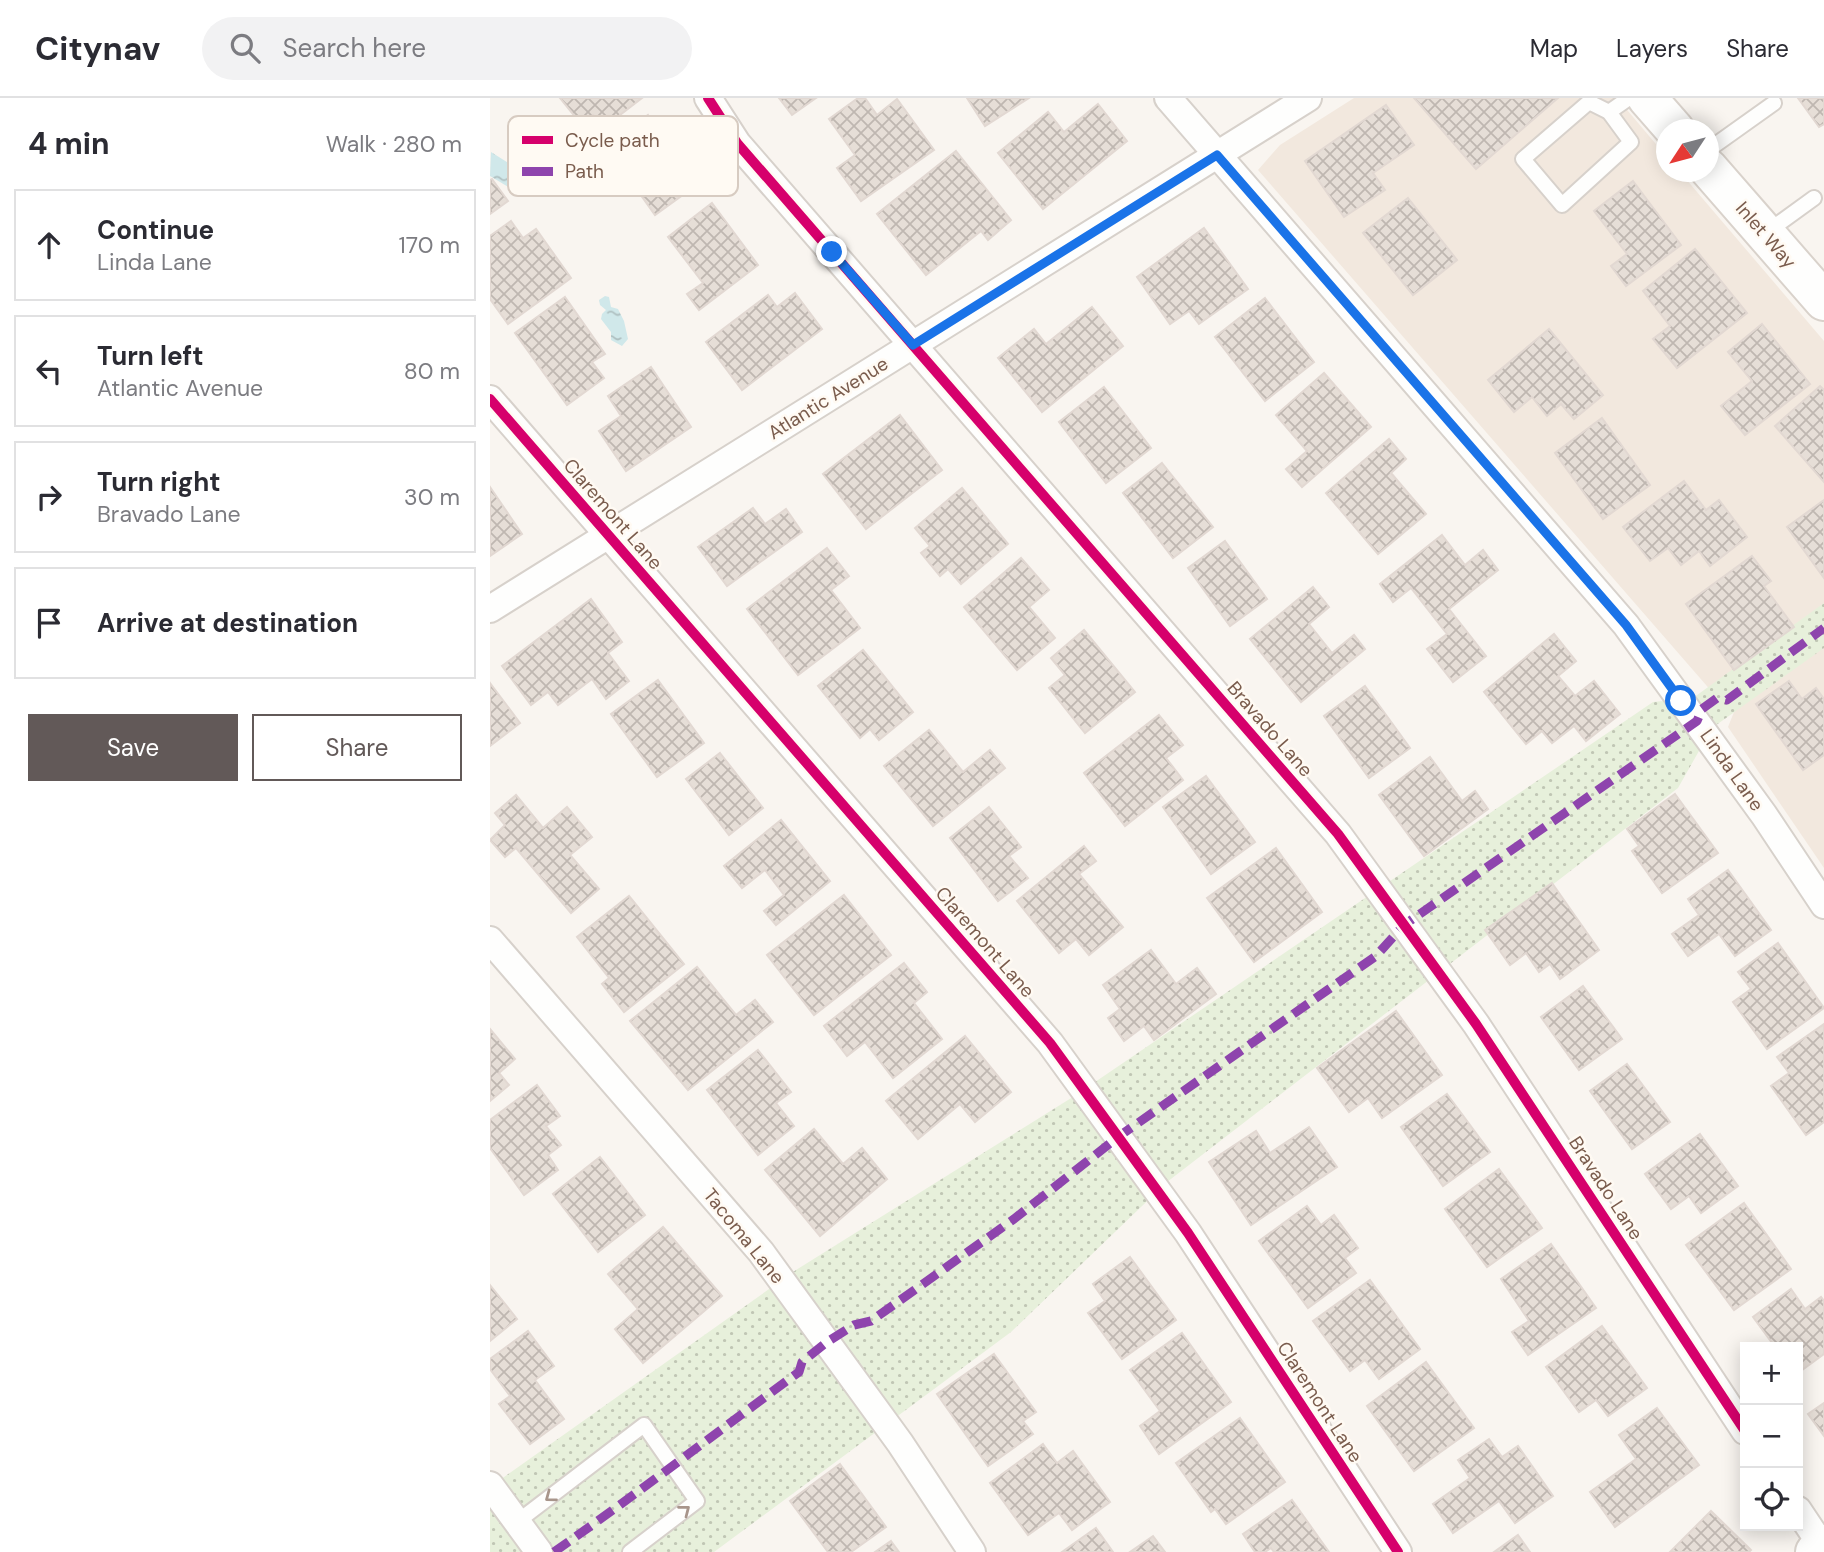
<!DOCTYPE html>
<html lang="en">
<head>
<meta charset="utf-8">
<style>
  body { margin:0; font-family:"DM Sans",sans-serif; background:#f2f2f3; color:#2b2b33 }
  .controls { position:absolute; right:21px; bottom:21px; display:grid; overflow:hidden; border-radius:0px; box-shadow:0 4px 18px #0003 }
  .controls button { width:63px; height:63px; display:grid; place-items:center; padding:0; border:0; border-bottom:2px solid #e1e1e2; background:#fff; color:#2b2b33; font:35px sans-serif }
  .compass { position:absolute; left:1166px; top:21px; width:63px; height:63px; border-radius:50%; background:#fff; box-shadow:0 4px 18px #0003; rotate:234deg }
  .stop { position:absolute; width:21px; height:21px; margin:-16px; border:5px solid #1a73e8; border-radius:50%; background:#fff }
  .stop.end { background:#1a73e8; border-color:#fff; box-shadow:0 2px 7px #0008 }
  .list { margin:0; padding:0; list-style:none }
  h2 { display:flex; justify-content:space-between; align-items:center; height:91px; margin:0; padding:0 28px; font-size:30px }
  h2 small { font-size:23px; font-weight:400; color:#7c7c81 }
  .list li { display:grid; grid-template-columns:46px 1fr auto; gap:21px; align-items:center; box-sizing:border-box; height:112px; margin:0 14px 14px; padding:0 14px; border:2px solid #e1e1e2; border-radius:0px }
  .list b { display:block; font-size:26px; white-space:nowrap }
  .list p { margin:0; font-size:23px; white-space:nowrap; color:#7c7c81 }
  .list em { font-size:23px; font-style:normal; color:#7c7c81 }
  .actions { display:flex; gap:14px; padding:21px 28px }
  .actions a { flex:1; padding:16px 0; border:2px solid #625958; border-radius:0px; text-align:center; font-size:24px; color:#625958 }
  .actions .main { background:#625958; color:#fff }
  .icon { flex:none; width:38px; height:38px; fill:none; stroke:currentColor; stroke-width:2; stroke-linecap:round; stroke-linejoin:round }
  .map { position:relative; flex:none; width:1334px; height:1454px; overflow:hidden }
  header { display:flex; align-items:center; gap:42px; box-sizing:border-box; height:98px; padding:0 35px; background:#fff; border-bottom:2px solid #e1e1e2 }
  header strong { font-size:33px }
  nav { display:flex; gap:38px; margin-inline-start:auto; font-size:24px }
  .search { width:490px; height:63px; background:#f2f2f3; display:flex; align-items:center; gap:18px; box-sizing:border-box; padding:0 24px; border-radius:38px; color:#7c7c81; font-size:26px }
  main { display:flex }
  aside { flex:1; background:#fff }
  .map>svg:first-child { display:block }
  .residential { fill:#f2e8de }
  .park { fill:url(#park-dots) }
  .water { fill:url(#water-ripples) }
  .building { fill:url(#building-cross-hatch); stroke:#e2d8d2; stroke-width:2 }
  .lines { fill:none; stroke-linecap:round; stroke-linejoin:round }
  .lane-casing { stroke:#d7d1cb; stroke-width:18 }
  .street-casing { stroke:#d7d1cb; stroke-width:30 }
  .secondary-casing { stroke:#d9d2cb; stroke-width:42 }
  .lane { stroke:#fefefd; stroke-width:14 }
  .street { stroke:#fefefd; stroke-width:26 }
  .secondary { stroke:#fefefd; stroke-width:38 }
  .quiet { stroke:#8e44ad; stroke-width:9; stroke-dasharray:18 9; stroke-linecap:butt }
  .cycleway-casing { stroke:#fffaf3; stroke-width:15 }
  .cycleway { stroke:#d6006c; stroke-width:10 }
  .oneway { stroke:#a8958b }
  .route { stroke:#1a73e8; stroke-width:9 }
  .labels { text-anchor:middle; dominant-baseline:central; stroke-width:5; stroke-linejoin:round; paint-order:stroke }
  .street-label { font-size:19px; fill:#7a5c4d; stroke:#fffaf3 }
  .key { fill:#fffaf3; stroke:#d7cbc1; stroke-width:2 }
  .key-label { font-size:19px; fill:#7a5c4d }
</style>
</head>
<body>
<header>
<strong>Citynav</strong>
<div class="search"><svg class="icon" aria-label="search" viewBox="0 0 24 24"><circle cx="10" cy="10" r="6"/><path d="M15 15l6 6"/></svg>Search here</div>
<nav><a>Map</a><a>Layers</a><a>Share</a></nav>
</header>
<main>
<aside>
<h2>4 min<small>Walk · 280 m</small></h2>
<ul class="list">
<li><svg class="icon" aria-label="ahead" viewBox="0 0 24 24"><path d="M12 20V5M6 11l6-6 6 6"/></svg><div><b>Continue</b><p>Linda Lane</p></div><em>170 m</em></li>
<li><svg class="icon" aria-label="left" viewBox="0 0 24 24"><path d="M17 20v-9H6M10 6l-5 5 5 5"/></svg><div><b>Turn left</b><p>Atlantic Avenue</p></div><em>80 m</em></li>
<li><svg class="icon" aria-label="right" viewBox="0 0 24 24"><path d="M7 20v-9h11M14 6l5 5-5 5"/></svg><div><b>Turn right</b><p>Bravado Lane</p></div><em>30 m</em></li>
<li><svg class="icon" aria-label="arrive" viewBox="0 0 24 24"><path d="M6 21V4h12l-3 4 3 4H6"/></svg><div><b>Arrive at destination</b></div></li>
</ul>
<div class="actions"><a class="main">Save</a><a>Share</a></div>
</aside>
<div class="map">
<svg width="1334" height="1454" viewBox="0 0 1334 1454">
  <defs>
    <pattern id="park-dots" width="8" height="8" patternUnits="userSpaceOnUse" patternTransform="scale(1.75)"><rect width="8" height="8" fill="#e7f0db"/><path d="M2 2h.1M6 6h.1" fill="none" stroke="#c0c6b4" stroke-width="1.8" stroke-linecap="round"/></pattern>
    <pattern id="water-ripples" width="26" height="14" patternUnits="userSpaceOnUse" patternTransform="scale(1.75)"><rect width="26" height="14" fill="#d0e8ea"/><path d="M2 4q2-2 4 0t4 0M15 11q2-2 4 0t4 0" fill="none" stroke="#aebfc0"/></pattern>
    <pattern id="building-cross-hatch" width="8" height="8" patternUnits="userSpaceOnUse" patternTransform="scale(1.75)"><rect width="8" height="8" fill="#e6ded7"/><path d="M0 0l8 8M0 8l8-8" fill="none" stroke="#bfb7b1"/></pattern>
  </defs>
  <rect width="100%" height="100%" fill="#f9f5f0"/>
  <g class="residential">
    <polygon points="864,0 1127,0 1176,58 1176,74 1190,74 1334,243 1334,508 1223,595 768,72 790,47"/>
    <polygon points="1334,547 1334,770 1238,629 1246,609"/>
  </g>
  <polygon class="park" points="1334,505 1334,550 1222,630 1188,690 677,1084 521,1234 224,1454 0,1454 0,1389 306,1172 586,997 1163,604 1203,600"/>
  <g class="water">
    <polygon points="1,54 31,73 20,90 0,78"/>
    <polygon points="115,198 119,199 121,209 128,211 134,223 138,241 132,248 121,242 121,234 111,221 112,216 116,212 110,207 109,202"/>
  </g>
  <g class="building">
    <polygon points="70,0 152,0 113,30 103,17 91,26"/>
    <polygon points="289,0 326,0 302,17"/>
    <polygon points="368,0 375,0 387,17 407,1 444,52 371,103 347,70 365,57 339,21"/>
    <polygon points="477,0 539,0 495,28"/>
    <polygon points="924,0 1068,0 986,71"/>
    <polygon points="1308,0 1334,0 1334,26 1329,29"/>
    <polygon points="608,6 637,43 553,111 508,55 558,14 574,34"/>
    <polygon points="896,7 924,47 883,75 895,92 854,119 815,63"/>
    <polygon points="158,17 208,86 165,117 116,48"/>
    <polygon points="466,53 521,122 498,142 491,133 436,177 387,116"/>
    <polygon points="2,81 18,103 0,116 0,82"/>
    <polygon points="1143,83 1191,147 1136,188 1121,168 1137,156 1104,113"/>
    <polygon points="918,100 967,162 923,197 873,135"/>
    <polygon points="222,105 268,167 209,212 197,196 213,185 178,139"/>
    <polygon points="21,123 33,140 46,131 81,180 18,226 0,201 0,138"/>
    <polygon points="714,130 758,191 709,226 699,213 680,226 647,179"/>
    <polygon points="1205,151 1257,215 1187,270 1163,241 1180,228 1153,193"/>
    <polygon points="305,195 332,231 252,292 216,244 278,197 287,209"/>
    <polygon points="75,199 115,256 102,264 114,280 77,307 25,235"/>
    <polygon points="775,200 824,264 775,303 725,239"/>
    <polygon points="602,209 633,248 552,314 508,260 544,231 556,246"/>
    <polygon points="1272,226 1320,286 1255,337 1231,308 1262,283 1238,254"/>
    <polygon points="1059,231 1113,297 1084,321 1071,306 1057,318 1042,299 1024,314 998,282"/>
    <polygon points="161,269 201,329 136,373 109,333 131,318 118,298"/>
    <polygon points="834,275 881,329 812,389 796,371 817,353 786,317"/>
    <polygon points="1330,288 1334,292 1334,384 1285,328"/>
    <polygon points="614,289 661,350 616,385 569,324"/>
    <polygon points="410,317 452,372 376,431 333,376"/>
    <polygon points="1112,320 1160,387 1113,421 1065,355"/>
    <polygon points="899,341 916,361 901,375 936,416 888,456 836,395"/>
    <polygon points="672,365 723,429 683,460 633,395"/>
    <polygon points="1194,383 1216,412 1229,402 1257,439 1220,468 1209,453 1191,467 1178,450 1160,463 1133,429"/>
    <polygon points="0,389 32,436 0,458"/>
    <polygon points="472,390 518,446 471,486 458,471 450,478 431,455 440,448 425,430"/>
    <polygon points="1334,402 1334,480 1297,429"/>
    <polygon points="263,410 275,426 296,411 312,434 237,488 208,449"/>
    <polygon points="952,437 975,467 993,452 1008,472 959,511 996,558 963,584 937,551 957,536 921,490 903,504 890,486"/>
    <polygon points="735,443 777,501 740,528 698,470"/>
    <polygon points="337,450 359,478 341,492 370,530 308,577 257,511"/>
    <polygon points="1262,458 1281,483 1274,488 1304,529 1244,572 1196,506"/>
    <polygon points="531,460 559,492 539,509 565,540 527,572 474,509"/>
    <polygon points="823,489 839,509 819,526 842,555 864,537 875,551 811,604 760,541"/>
    <polygon points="101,501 132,544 118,555 139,583 116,601 102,581 68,607 58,594 41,607 12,568"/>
    <polygon points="594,532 645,594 595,635 559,590 575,577 561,560"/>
    <polygon points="1064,536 1086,563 1068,578 1085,598 1104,583 1130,616 1096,643 1084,628 1062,645 1052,633 1036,646 994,594"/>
    <polygon points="373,552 423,614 389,642 380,631 370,640 328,588"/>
    <polygon points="168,582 214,645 167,679 121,616"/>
    <polygon points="1299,583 1312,601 1326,590 1334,601 1334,657 1313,672 1266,606"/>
    <polygon points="0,585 30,625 0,648"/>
    <polygon points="875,588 920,650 879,680 834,618"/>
    <polygon points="669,617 693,647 676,660 693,682 635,728 594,675"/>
    <polygon points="439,632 473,674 500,652 515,670 443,728 394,668"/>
    <polygon points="230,655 273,710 239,737 196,681"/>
    <polygon points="940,659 972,703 985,693 998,711 934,758 889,697"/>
    <polygon points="716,678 765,744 721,776 673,709"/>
    <polygon points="1185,696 1228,755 1172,795 1142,753 1149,748 1137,731"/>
    <polygon points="26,697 53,730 77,709 102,739 80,757 109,791 81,815 26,750 15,759 0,742 15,727 5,715"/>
    <polygon points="499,709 531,749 519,758 538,780 508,803 460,740"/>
    <polygon points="291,722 340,783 286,827 274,813 294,797 275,772 252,790 234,768"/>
    <polygon points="594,748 606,763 589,776 633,829 599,857 586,841 569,855 527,803"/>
    <polygon points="786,750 832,814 764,864 717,800"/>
    <polygon points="1238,772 1281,832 1245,858 1229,836 1198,858 1182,836 1209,817 1198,801"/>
    <polygon points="1062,785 1109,852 1070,881 1060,866 1049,874 1036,855 1020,867 995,832"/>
    <polygon points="354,797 401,857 324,917 277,857"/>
    <polygon points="139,798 194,866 134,914 112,886 119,880 87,839"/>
    <polygon points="1288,845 1334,910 1277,951 1243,904 1261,891 1248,874"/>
    <polygon points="661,852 686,886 707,870 726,896 664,942 654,928 634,943 618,920 630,911 613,887"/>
    <polygon points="414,865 437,894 424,905 452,941 403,980 375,944 357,958 334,928"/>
    <polygon points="207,869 246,917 265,902 283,924 198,992 140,923"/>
    <polygon points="1093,888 1132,941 1089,972 1051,919"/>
    <polygon points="906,913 952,977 892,1020 878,1000 859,1014 827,970"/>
    <polygon points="1334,926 1334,1024 1316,1037 1281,988 1299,975 1287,959"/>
    <polygon points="0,931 25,961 9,975 19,987 0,1003"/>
    <polygon points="475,938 521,994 485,1024 470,1006 428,1041 396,1003"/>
    <polygon points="268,952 301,994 286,1005 304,1028 268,1057 217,992"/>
    <polygon points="1137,966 1180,1024 1142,1051 1100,993"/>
    <polygon points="47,987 70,1018 56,1028 71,1047 58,1057 68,1072 34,1097 0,1050 0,1022"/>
    <polygon points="957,996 1000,1054 953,1088 911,1029"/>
    <polygon points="819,1029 847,1069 761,1127 719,1064 766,1033 780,1055"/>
    <polygon points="324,1031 353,1066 372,1050 397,1081 330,1138 275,1072"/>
    <polygon points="1210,1036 1248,1088 1211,1115 1199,1098 1181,1111 1155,1076"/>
    <polygon points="110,1059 155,1117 108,1154 63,1096"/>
    <polygon points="1009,1071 1052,1130 997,1169 955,1111"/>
    <polygon points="1254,1105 1301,1171 1244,1212 1196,1147"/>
    <polygon points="817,1108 831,1127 844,1117 868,1150 855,1160 866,1175 818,1210 769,1143"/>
    <polygon points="173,1129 232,1198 153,1265 125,1231 148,1211 118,1176"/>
    <polygon points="1061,1146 1106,1210 1038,1257 1022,1234 1039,1223 1011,1181"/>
    <polygon points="640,1159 686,1222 632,1261 598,1215 615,1203 603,1186"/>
    <polygon points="880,1182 930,1251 889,1281 875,1262 860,1273 823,1223"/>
    <polygon points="0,1187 27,1221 0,1243"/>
    <polygon points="1301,1191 1315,1211 1331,1199 1334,1203 1334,1256 1308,1275 1308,1249 1285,1249 1263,1219"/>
    <polygon points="1112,1228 1157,1290 1118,1318 1106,1302 1089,1314 1056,1269"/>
    <polygon points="38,1233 64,1268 45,1282 74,1321 40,1346 9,1306 20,1298 0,1271 0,1261"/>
    <polygon points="692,1235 741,1304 669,1356 650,1328 670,1313 640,1272"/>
    <polygon points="504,1256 546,1314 533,1323 543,1336 498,1368 447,1296"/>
    <polygon points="936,1264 984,1330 924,1373 877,1308"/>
    <polygon points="1334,1305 1334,1338 1318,1316"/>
    <polygon points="1167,1310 1209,1367 1125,1429 1100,1394 1146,1361 1129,1337"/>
    <polygon points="750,1320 795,1384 736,1426 725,1411 721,1414 686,1365"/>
    <polygon points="999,1341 1012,1359 1028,1348 1063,1398 1025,1425 1009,1403 963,1435 943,1406 980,1380 968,1362"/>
    <polygon points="553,1346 567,1365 583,1353 620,1404 582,1432 569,1415 538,1437 500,1385"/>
    <polygon points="350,1366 396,1429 361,1454 338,1454 300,1403"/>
    <polygon points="802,1402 839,1454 784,1454 781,1450 775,1454 765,1454 753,1436"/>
    <polygon points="1221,1413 1261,1452 1259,1454 1180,1454"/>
    <polygon points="606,1430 623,1454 572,1454"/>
    <polygon points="1028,1437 1040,1454 1004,1454"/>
    <polygon points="663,1438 675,1454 640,1454"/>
    <polygon points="401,1443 409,1454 385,1454"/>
  </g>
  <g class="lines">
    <g class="lane-casing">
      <g id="lane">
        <polygon points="1099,4 1119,14 1141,44 1072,107 1033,61"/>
        <polyline points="1119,14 1139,0"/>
        <polyline points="1218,52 1284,5"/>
        <polyline points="1277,134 1324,100"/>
        <polyline points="27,1424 154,1327 207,1403 140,1454"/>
      </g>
    </g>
    <g class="street-casing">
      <g id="street">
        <polyline points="218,0 247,45 848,736 986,926 1255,1333"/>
        <polyline points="678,0 1136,527 1274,717 1334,807"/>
        <polyline points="0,301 560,945 698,1135 908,1454"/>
        <polyline points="0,511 818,0"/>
        <polyline points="0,842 271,1154 410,1345 482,1454"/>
        <polyline points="0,1387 49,1454"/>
        <polyline points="1308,1412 1332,1448"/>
      </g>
    </g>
    <g class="secondary-casing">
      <g id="secondary">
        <polyline points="1157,0 1185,32"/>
        <polyline points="1218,70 1334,203"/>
        <polyline points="1325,1454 1334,1446"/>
      </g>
    </g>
    <use href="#lane" class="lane"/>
    <use href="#street" class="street"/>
    <use href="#secondary" class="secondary"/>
    <path class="quiet" d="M64,1454C147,1396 227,1334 309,1274L312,1264L337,1244L364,1227L381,1223L524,1121L628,1039L886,858L914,827L1207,623L1212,611L1227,600L1237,602L1334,530"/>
    <g class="cycleway-casing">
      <g id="cycleway">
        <polyline points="218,0 247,45 848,736 986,926 1255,1333"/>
        <polyline points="0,301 560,945 698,1135 908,1454"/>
      </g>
    </g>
    <use href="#cycleway" class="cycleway"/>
  </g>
  <defs><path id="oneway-chevron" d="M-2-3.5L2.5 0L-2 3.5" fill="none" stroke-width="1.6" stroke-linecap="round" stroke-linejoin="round" transform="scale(1.75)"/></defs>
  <g class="oneway">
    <use href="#oneway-chevron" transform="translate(60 1399) rotate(143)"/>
    <use href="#oneway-chevron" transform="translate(195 1412) rotate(-38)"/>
  </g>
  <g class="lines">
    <polyline class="route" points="342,154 423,247 727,57 1136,527 1191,603"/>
  </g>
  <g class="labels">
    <g class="street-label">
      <text transform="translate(1276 137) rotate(49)">Inlet Way</text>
      <text transform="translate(338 300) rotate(-32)">Atlantic Avenue</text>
      <text transform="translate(123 416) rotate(49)">Claremont Lane</text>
      <text transform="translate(780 631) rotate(49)">Bravado Lane</text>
      <text transform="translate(1242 672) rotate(55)">Linda Lane</text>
      <text transform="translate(495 844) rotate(49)">Claremont Lane</text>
      <text transform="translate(1116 1090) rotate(57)">Bravado Lane</text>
      <text transform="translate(254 1138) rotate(51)">Tacoma Lane</text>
      <text transform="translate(830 1304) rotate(57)">Claremont Lane</text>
    </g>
  </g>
  <rect x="18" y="18" width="230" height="80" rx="10" class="key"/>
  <rect x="32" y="38" width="31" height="8" fill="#d6006c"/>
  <rect x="32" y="69" width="31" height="9" fill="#8e44ad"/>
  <g class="key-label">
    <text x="75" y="49">Cycle path</text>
    <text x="75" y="80">Path</text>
  </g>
</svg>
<div class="controls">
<button>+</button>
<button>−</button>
<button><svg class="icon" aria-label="locate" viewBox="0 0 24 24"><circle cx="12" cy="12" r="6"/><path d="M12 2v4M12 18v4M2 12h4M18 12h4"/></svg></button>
</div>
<svg class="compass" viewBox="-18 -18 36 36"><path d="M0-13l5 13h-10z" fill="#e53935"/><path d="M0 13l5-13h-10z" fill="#7c7c81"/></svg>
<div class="stop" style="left:1191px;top:603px"></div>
<div class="stop end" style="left:342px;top:154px"></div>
</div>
</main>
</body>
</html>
